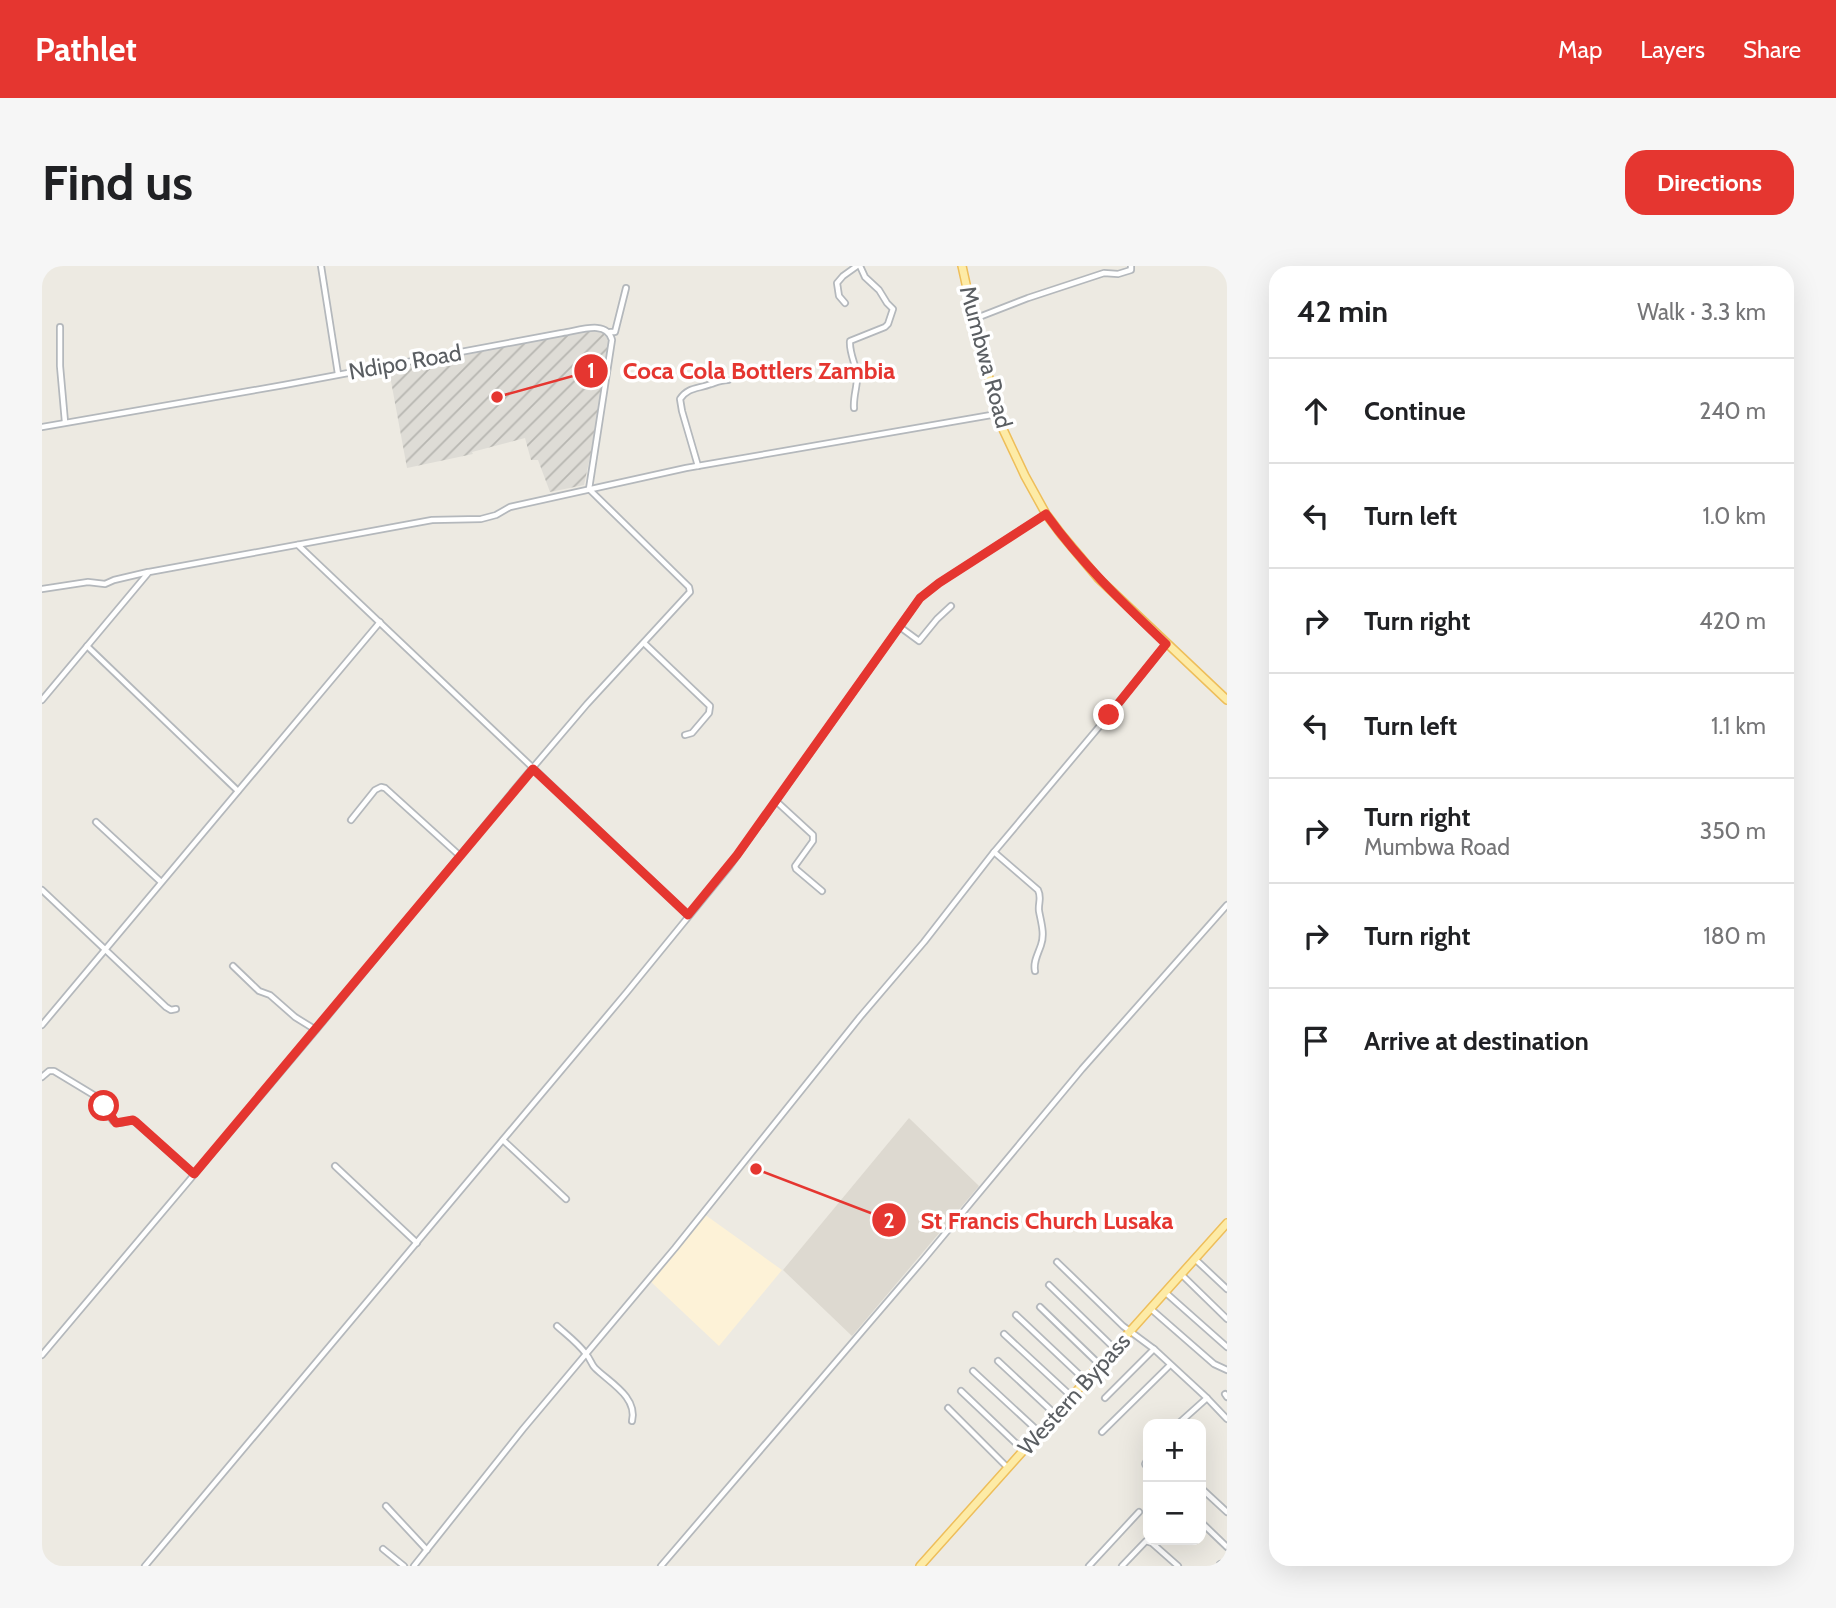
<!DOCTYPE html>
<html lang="en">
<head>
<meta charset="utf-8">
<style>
  body { margin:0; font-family:Cabin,sans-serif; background:#f6f6f6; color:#202124 }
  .controls { position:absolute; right:21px; bottom:21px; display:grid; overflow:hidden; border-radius:14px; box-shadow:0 7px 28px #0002 }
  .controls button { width:63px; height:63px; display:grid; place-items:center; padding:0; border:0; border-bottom:2px solid #e0e0e0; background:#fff; color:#202124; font:35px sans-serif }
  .stop { position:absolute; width:21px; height:21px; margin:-16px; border:5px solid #e53630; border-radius:50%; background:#fff }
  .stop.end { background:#e53630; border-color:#fff; box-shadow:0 2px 7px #0008 }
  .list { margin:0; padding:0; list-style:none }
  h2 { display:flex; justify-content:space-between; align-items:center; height:91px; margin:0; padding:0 28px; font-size:30px }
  h2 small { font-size:23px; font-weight:400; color:#757577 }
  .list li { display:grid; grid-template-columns:46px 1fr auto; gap:21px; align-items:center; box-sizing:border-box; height:105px; padding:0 28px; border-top:2px solid #e0e0e0 }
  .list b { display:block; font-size:26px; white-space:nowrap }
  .list p { margin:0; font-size:23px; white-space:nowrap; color:#757577 }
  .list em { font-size:23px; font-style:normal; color:#757577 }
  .icon { flex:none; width:38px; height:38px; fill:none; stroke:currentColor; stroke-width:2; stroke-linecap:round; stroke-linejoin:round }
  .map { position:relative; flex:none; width:1185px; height:1300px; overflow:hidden; border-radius:21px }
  header { display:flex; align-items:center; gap:42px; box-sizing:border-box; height:98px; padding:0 35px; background:#e53630; color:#fff }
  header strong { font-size:33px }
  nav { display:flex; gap:38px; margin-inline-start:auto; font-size:24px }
  .intro { display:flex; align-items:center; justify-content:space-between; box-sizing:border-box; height:168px; padding:0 42px }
  h1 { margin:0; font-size:49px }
  .button { padding:18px 32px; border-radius:21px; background:#e53630; color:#fff; font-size:24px; font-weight:700 }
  main { display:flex; gap:42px; padding:0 42px }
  aside { flex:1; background:#fff; border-radius:21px; box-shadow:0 7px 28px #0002 }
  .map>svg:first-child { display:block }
  .commercial { fill:#fdf2d7 }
  .industrial { fill:url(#industrial-furrows) }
  .education { fill:#ddd9d0 }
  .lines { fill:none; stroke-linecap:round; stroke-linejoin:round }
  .minor-casing { stroke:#b4b8bc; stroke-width:8 }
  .major-casing { stroke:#eebe5a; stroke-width:10 }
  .minor { stroke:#fff; stroke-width:4.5 }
  .major { stroke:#fdeba6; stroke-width:7 }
  .route { stroke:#e53630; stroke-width:9 }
  .labels { text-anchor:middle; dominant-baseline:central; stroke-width:7; stroke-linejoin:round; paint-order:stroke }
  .street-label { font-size:23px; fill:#5a5e62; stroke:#fff }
  .leader { fill:none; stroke:#e53630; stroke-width:2.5 }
  .callout-dot { fill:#e53630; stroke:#fff; stroke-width:2.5 }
  .mark-label { font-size:21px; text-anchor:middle; font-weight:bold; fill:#fff }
  .callout-label { font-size:24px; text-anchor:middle; font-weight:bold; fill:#e53630; stroke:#fff; stroke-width:7; stroke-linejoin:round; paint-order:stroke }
</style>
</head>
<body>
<header>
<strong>Pathlet</strong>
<nav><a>Map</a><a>Layers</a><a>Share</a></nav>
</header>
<div class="intro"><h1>Find us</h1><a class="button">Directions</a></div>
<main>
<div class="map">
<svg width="1185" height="1300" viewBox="0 0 1185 1300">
  <defs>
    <pattern id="industrial-furrows" width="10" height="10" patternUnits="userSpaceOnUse" patternTransform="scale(1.75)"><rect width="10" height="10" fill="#dedcd6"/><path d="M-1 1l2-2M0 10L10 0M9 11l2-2" fill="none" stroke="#b7b6b1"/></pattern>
  </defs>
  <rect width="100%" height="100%" fill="#edeae2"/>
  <polygon class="commercial" points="662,948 740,1004 677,1080 608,1015"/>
  <polygon class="industrial" points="555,62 568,69 554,163 542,219 508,226 496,194 489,194 483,172 430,186 431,188 365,202 346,99"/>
  <polygon class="education" points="867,852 937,920 810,1070 741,1004"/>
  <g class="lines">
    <g class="minor-casing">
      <g id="minor">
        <polyline points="279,0 296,108"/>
        <polyline points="803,37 797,30 795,17 801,10 815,0"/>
        <polyline points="932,53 986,32 1062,7 1076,8 1089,4 1089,0"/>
        <polyline points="18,61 18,100 23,156"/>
        <polyline points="568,66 573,66 584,22"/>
        <path d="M812,142C811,130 816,119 815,108C813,97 807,86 808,75L843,61L846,58L851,43L845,37L837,24L823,11L818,0"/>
        <path d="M0,161L242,119L520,67C536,65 565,53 570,74L547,223L647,321L648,326L545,438L482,512L274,764L0,1089"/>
        <path d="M656,200L640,145L638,133C646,121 656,123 669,118C675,116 679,114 686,114"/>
        <polyline points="256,279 646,649"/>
        <polyline points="0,323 46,316 63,318 72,314 106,306"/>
        <polyline points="858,361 877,375 895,353 909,340"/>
        <polyline points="602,377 668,440 667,447 650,467 643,469"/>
        <polyline points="45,380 196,525"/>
        <polyline points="0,434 107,306 390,254 439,253 454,249 468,241 644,202 955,148"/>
        <polyline points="734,535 771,569 771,575 753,600 754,603 780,625"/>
        <polyline points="309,554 333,524 339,521 343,522 417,589"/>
        <polyline points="54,556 119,616"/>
        <path d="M952,586L996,624C1000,632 996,637 997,645C999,656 1003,668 999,679C996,688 991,696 993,705"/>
        <polyline points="0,624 124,741 129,744 134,743"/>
        <polyline points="191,700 217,725 228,729 253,751 274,764"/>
        <polyline points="0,759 338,356"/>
        <polyline points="0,811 7,805 12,805 55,831 71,855 78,857 91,854 152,908"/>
        <polyline points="461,874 524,933"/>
        <polyline points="293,900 375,977"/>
        <polyline points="1153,993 1185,1023"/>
        <polyline points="1015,996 1081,1060 1112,1083 1165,1132"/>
        <polyline points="1139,1008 1185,1053"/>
        <polyline points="1007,1019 1073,1083"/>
        <polyline points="1124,1027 1185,1081"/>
        <polyline points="998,1041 1058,1099"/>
        <polyline points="1109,1043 1172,1098 1185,1104"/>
        <polyline points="974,1049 1043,1114"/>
        <path d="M515,1060C525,1069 536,1077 544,1088C548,1092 549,1098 553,1102C567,1116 596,1131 590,1155"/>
        <polyline points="962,1068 1029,1130"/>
        <polyline points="956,1095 1013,1148"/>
        <polyline points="931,1105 997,1166"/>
        <polyline points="919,1125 981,1184"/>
        <polyline points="1183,1128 1185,1131"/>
        <polyline points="1063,1132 1112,1083"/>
        <polyline points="906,1142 965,1201"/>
        <polyline points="1136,1158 1165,1132 1185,1153"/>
        <polyline points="1060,1166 1128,1099"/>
        <polyline points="1106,1193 1103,1198 1106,1202"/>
        <polyline points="1159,1222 1185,1246"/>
        <polyline points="344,1240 385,1284"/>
        <polyline points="1159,1256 1185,1281"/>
        <polyline points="341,1283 362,1300"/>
        <polyline points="1178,1298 1179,1300"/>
        <polyline points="103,1300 585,726 687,601 878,332 897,317 1004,248"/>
        <polyline points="372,1300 481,1163 633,982 818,751 882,676 952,586 1067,449 1124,378"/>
        <polyline points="619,1300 882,993 1040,803 1185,639"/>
        <polyline points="1047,1300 1097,1246"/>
        <polyline points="1080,1300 1104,1275 1110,1277 1136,1300"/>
      </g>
    </g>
    <g class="major-casing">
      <g id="major">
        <polyline points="920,0 932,54 959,159 983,210 1004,248 1019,268 1056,312 1185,434"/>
        <polyline points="878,1300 1185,957"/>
      </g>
    </g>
    <use href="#minor" class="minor"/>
    <use href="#major" class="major"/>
  </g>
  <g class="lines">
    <path class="route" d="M62,840L74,857L91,854L94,856L152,908L491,503L646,649L695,589L878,332L897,317L1004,248C1039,297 1081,337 1124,378L1067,449"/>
  </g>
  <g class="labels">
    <g class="street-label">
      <text transform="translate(944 91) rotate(75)">Mumbwa Road</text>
      <text transform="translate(363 96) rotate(-10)">Ndipo Road</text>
      <text transform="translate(1032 1128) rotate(-48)">Western Bypass</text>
    </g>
  </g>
  <path class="leader" d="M455 131L549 105M714 903L847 954"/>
  <g class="callout-dot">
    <circle cx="455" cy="131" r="7"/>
    <circle cx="714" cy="903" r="7"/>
    <circle cx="549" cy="105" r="18"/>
    <circle cx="847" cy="954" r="18"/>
  </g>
  <g class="mark-label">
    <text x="549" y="112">1</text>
    <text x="847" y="962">2</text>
  </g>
  <g class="callout-label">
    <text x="717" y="113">Coca Cola Bottlers Zambia</text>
    <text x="1005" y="963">St Francis Church Lusaka</text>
  </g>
</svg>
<div class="controls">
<button>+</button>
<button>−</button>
</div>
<div class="stop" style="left:62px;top:840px"></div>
<div class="stop end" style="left:1067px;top:449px"></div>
</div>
<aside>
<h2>42 min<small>Walk · 3.3 km</small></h2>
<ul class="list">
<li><svg class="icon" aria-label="ahead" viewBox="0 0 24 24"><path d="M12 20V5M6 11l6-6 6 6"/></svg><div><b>Continue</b></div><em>240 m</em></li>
<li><svg class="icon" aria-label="left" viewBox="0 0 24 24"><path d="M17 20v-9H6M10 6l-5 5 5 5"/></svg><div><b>Turn left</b></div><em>1.0 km</em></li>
<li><svg class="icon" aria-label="right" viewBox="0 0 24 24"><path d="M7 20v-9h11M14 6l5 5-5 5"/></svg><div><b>Turn right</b></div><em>420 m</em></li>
<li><svg class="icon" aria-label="left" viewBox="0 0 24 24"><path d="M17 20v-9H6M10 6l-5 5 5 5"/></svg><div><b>Turn left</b></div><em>1.1 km</em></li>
<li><svg class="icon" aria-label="right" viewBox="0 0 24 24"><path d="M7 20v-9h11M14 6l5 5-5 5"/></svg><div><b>Turn right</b><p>Mumbwa Road</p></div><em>350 m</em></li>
<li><svg class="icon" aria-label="right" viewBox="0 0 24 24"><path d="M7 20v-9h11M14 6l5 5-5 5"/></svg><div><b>Turn right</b></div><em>180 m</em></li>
<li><svg class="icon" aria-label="arrive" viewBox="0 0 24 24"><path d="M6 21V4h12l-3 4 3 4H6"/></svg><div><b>Arrive at destination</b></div></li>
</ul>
</aside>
</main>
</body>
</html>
